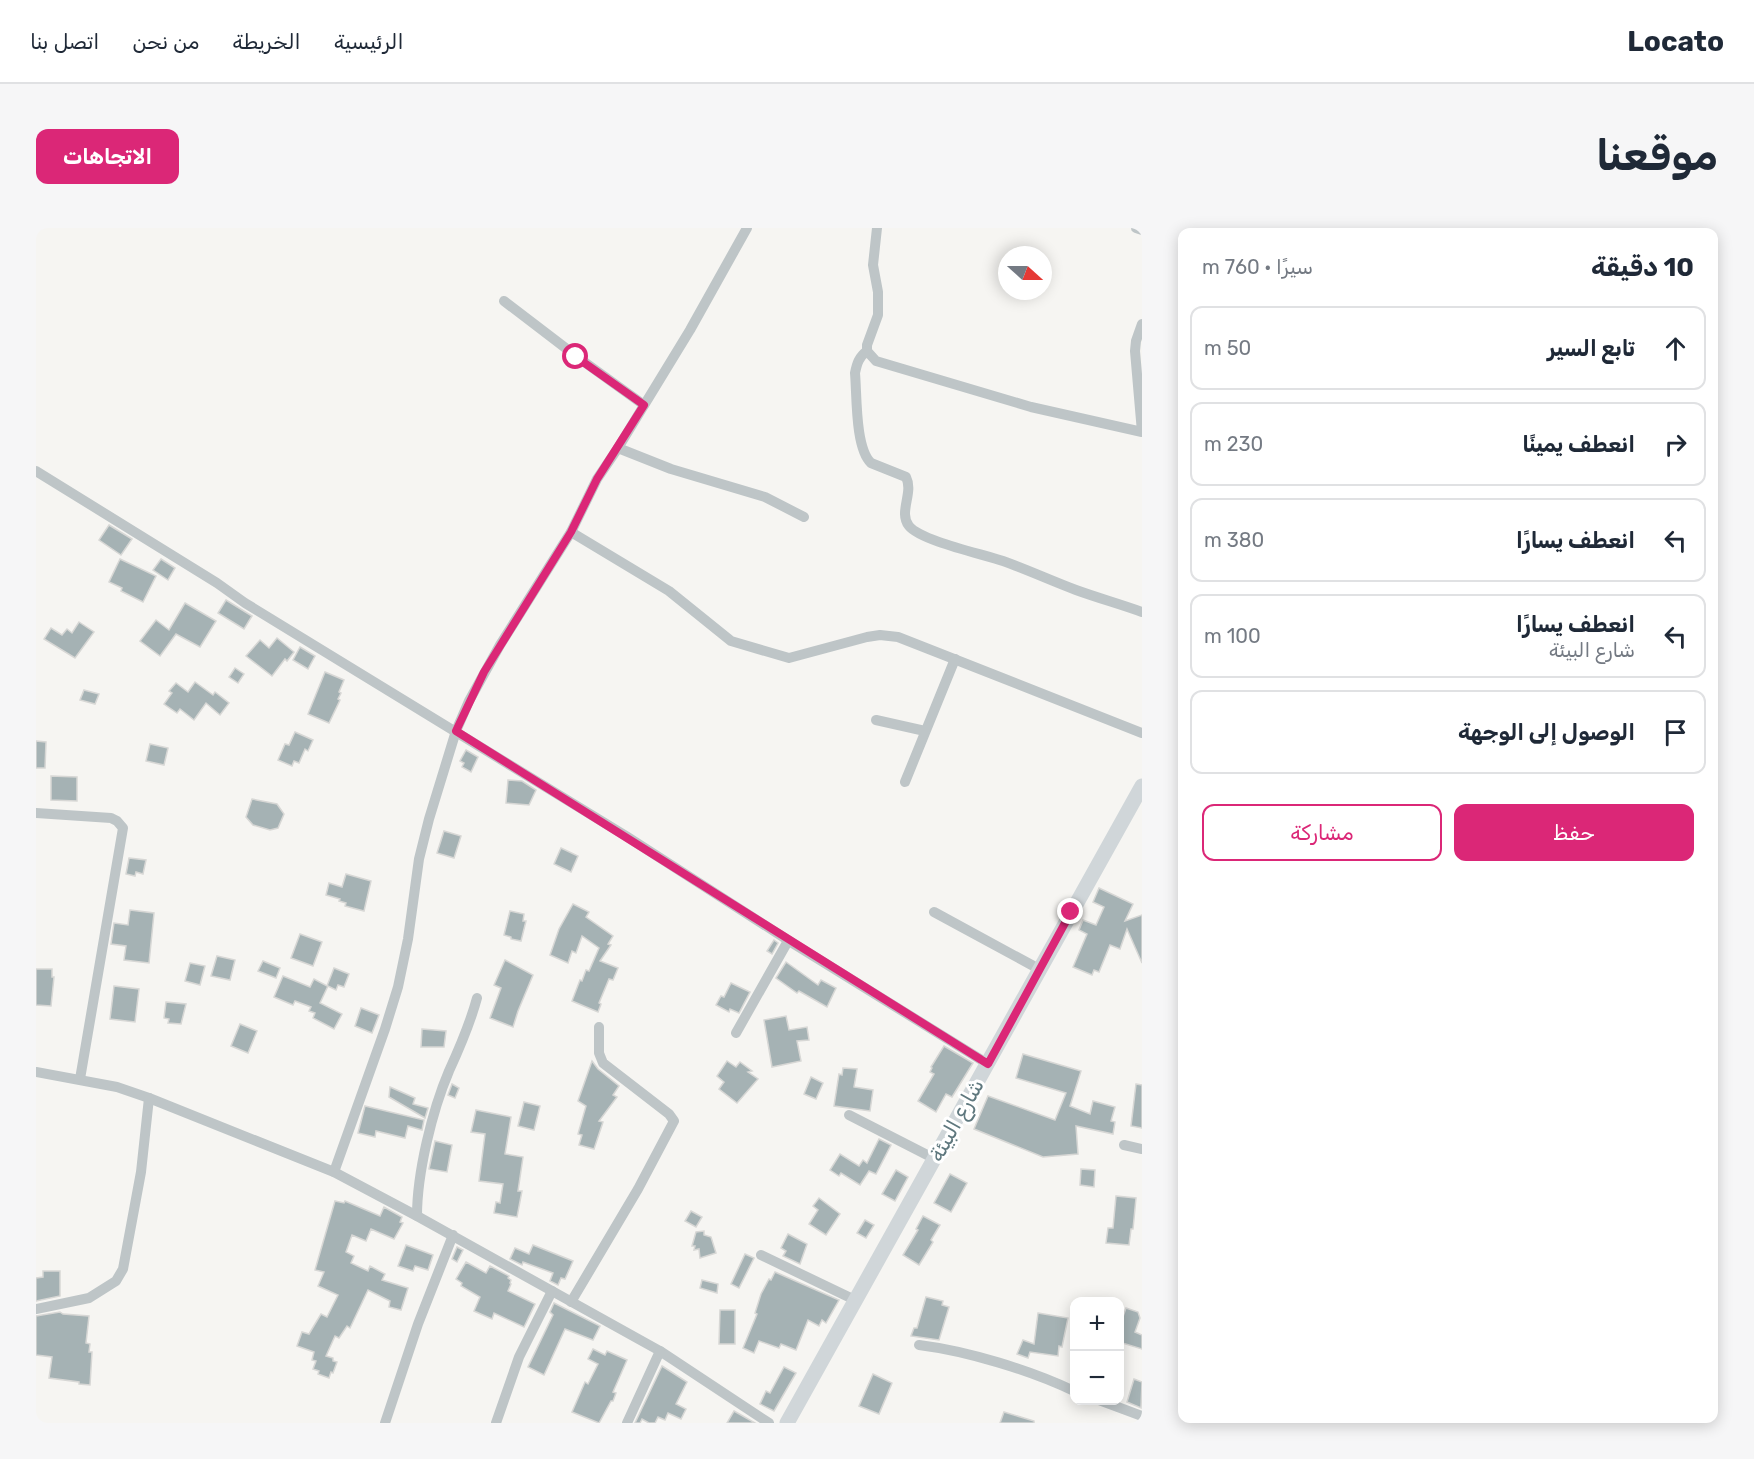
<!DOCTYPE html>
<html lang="ar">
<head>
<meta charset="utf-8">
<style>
  body { margin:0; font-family:Rubik,"Noto Naskh Arabic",sans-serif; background:#f6f6f7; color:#1f2937; direction:rtl }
  .controls { position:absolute; right:18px; bottom:18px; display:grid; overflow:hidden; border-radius:12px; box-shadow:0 3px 15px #0003 }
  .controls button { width:54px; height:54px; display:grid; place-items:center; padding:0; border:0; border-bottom:2px solid #e0e1e3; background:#fff; color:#1f2937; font:30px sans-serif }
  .compass { position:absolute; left:962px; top:18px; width:54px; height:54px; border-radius:50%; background:#fff; box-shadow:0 3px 15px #0003; rotate:111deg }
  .stop { position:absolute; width:18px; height:18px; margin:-14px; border:4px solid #db2777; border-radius:50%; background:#fff }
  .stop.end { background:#db2777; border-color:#fff; box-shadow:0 2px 6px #0008 }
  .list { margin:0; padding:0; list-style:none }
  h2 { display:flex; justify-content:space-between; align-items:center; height:78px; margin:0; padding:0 24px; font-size:26px }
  h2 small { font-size:20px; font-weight:400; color:#747a83 }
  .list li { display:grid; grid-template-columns:39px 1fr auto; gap:18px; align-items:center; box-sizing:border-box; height:84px; margin:0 12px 12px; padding:0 12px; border:2px solid #e0e1e3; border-radius:12px }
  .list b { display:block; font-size:22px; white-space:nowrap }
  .list p { margin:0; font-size:20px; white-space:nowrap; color:#747a83 }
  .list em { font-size:20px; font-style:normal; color:#747a83 }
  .actions { display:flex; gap:12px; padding:18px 24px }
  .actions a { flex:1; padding:14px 0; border:2px solid #db2777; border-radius:12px; text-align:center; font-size:21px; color:#db2777 }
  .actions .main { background:#db2777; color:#fff }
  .icon { flex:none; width:33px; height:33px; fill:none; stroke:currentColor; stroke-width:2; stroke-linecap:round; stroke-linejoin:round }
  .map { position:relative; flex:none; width:1106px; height:1195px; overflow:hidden; direction:ltr; border-radius:12px }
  header { display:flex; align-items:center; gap:36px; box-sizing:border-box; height:84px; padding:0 30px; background:#fff; border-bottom:2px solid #e0e1e3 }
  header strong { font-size:28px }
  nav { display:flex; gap:33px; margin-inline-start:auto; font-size:21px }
  .intro { display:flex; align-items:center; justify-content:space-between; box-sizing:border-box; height:144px; padding:0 36px }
  h1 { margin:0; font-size:42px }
  .button { padding:15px 27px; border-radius:12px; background:#db2777; color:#fff; font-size:21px; font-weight:700 }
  main { display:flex; gap:36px; padding:0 36px }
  aside { flex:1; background:#fff; border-radius:12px; box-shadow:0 3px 15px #0003 }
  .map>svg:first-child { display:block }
  .building { fill:#a5b2b4; stroke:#d7d7d5; stroke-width:1.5 }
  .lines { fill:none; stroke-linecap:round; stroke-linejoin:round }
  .street { stroke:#bec5c7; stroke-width:10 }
  .secondary { stroke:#d0d6d9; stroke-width:15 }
  .route { stroke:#db2777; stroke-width:8 }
  .labels { text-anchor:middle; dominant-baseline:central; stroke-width:6; stroke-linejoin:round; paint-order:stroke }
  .street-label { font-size:21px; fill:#5f787e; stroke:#fff }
</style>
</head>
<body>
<header>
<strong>Locato</strong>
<nav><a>الرئيسية</a><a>الخريطة</a><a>من نحن</a><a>اتصل بنا</a></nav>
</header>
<div class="intro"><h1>موقعنا</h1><a class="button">الاتجاهات</a></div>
<main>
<aside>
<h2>10 دقيقة<small>سيرًا · 760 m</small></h2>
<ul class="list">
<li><svg class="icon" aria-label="ahead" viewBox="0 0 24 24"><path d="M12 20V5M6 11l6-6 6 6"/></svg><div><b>تابع السير</b></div><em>50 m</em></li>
<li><svg class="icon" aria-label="right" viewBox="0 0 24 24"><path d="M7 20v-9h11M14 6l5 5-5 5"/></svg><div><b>انعطف يمينًا</b></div><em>230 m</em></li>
<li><svg class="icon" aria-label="left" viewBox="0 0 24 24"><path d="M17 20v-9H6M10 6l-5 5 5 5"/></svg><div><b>انعطف يسارًا</b></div><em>380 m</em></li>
<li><svg class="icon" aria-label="left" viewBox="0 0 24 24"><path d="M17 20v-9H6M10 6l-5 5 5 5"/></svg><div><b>انعطف يسارًا</b><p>شارع البيئة</p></div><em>100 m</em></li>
<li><svg class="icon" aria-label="arrive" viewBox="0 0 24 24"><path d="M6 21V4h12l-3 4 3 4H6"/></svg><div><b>الوصول إلى الوجهة</b></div></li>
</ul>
<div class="actions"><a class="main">حفظ</a><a>مشاركة</a></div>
</aside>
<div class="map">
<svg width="1106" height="1195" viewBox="0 0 1106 1195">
  <rect width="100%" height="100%" fill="#f6f5f2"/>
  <g class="building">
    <polygon points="73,297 96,311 85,327 63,312"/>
    <polygon points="84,331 120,348 107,374 85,363 86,360 73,354"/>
    <polygon points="125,331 139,340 132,352 117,342"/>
    <polygon points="190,372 216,388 208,401 182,385"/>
    <polygon points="149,375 180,393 164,419 140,406 124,428 104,413 120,392 133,402"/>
    <polygon points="43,394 58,404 39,430 8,411 15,400 26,407 31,401 36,405"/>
    <polygon points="241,410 258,424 251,433 249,431 236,448 210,428 224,412 233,420"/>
    <polygon points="264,419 279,428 272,441 257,432"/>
    <polygon points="199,440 208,446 202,455 193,449"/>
    <polygon points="289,444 308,452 303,464 305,465 302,471 304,472 293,495 272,486"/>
    <polygon points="159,454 177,467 179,464 193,475 184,487 170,475 158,492 144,481 141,485 128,476 136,465 133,463 140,455 152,464"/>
    <polygon points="48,462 63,466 59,476 44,472"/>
    <polygon points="259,504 277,512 272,523 269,521 263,535 258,533 256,538 242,532 249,516 253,517"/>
    <polygon points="0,513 10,514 9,540 0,540"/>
    <polygon points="114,516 132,520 128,537 110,533"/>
    <polygon points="430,522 442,529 435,544 426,539 428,535 424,533"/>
    <polygon points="15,548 41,549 41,573 15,572"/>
    <polygon points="472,552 486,553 500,562 493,577 470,575"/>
    <polygon points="216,571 241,576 248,586 242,600 234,602 217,597 210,589"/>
    <polygon points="408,603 425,608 418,630 401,625"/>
    <polygon points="525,620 542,628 535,644 518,636"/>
    <polygon points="93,630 110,632 107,646 100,644 99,648 90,646"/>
    <polygon points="310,646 335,653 328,683 309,678 310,675 303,673 304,671 290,667 293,655 306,659"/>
    <polygon points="1063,660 1097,676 1089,693 1106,687 1106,735 1091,701 1084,721 1074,717 1063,744 1058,742 1056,747 1037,739 1051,706 1043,702 1047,692 1060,697 1068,679 1057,674"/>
    <polygon points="537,676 553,684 550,689 577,708 572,716 575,717 564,733 582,740 577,752 573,751 563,775 565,776 562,784 536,773 544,752 546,753 550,742 553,743 563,720 546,708 540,725 536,723 532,735 514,727 523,701"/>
    <polygon points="94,682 118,685 113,735 88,732 90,718 75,716 78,695 92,697"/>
    <polygon points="474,683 488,686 487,693 490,693 485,713 475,711 475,709 468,707"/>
    <polygon points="264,706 286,714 277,738 255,730"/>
    <polygon points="738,712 742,715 736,726 731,723"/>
    <polygon points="181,728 199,732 194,752 175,748"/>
    <polygon points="469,732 497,747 482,783 477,799 454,790 465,760 458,757"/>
    <polygon points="227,733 244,740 240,750 222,743"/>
    <polygon points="750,734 782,757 785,752 800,760 791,779 763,763 761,765 740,750"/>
    <polygon points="154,735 169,738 164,757 149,753"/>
    <polygon points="298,740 313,746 308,759 302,757 300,762 292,758 284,775 306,786 298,801 277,790 279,785 273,783 275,779 259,773 257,777 238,769 247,748 274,759 278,751 291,758"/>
    <polygon points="0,741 16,741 16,749 18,749 15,778 0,777"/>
    <polygon points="695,755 714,764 703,785 694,781 693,784 680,777 685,768 688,769"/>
    <polygon points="78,758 103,761 99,794 74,791"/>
    <polygon points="130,774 150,776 145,796 132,795 133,791 128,790"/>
    <polygon points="325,780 343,787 336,805 319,798"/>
    <polygon points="750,788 753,802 771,799 773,812 761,813 765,833 736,839 728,792"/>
    <polygon points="204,796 221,803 212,825 195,818"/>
    <polygon points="386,801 410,803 408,819 385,819"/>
    <polygon points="908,818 937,835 916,869 910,866 900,884 882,873 898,846 894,844 896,840 895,839"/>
    <polygon points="987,826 1045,843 1034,878 1054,886 1057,873 1079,879 1075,893 1079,894 1077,906 1040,898 1042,926 1007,929 938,901 952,868 1019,892 1030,865 980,850"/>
    <polygon points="556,833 562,841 583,858 577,867 581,869 563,893 567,894 558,921 543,917 546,907 542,906 550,878 542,873"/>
    <polygon points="691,833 700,839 704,834 716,843 712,844 722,851 701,875 683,861 688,854 681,848"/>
    <polygon points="807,840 821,841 818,859 837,862 834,883 798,878 803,846 806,847"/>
    <polygon points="775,849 787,855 780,871 768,866"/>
    <polygon points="416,856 423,860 419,870 412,867"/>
    <polygon points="1100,856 1106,857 1106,900 1095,898"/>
    <polygon points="354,859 379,870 377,876 392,880 389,890 353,869"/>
    <polygon points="488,874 504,878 498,902 482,898"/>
    <polygon points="329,878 388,892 386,902 372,898 369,910 340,903 339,909 322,905"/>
    <polygon points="440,882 475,889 469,926 487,929 482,963 486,963 481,989 458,985 460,974 464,975 467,956 443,953 449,906 435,904"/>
    <polygon points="843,911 855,917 840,946 833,943 824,957 805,945 803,948 794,942 804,926 823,938 827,932 831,935"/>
    <polygon points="399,913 416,917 411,944 393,941"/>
    <polygon points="1045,941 1059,942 1058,959 1044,957"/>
    <polygon points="860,942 872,949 859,973 846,966"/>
    <polygon points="914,946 931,955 915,984 898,975"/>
    <polygon points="1080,968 1100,970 1097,1001 1095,1001 1093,1017 1070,1015 1072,1000 1077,1000"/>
    <polygon points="783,970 804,986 790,1007 773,996 782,982 777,978"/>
    <polygon points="299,973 308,975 309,973 344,988 348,979 366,989 364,994 367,995 358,1011 335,1001 330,1013 316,1007 310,1024 318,1028 315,1035 332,1043 334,1038 349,1046 346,1052 372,1060 365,1082 353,1079 354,1073 332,1062 314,1100 311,1098 303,1110 299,1108 290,1128 297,1130 297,1133 301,1134 297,1145 295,1144 293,1150 282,1146 283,1143 277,1141 280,1133 276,1132 278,1124 261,1118 266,1104 273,1106 285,1086 291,1089 302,1067 282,1058 288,1044 279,1042"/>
    <polygon points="655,983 666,989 660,999 649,993"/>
    <polygon points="887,988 904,997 895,1012 897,1014 883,1037 867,1027 882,1002 880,1001"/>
    <polygon points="829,992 838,997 830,1010 821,1005"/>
    <polygon points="668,1003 668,1007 675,1009 680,1025 664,1030 663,1021 658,1022 659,1018 656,1018 660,1004"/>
    <polygon points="752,1006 771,1016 764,1036 747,1028 750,1023 745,1020"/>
    <polygon points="370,1017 397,1027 392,1042 379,1038 377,1043 362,1038"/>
    <polygon points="497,1017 537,1033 529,1051 525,1050 522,1057 514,1053 517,1045 487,1034 486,1037 474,1031 479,1020 493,1026"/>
    <polygon points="421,1019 427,1022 421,1034 416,1031"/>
    <polygon points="709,1026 718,1030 703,1060 695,1056"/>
    <polygon points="430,1034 450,1045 454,1038 473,1048 472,1050 475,1052 474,1055 475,1056 472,1063 499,1076 488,1099 458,1085 456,1091 438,1083 444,1069 425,1058 426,1055 420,1051"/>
    <polygon points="7,1043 24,1043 24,1068 0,1073 0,1050 7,1049"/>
    <polygon points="739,1044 803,1072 790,1095 786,1092 783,1098 772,1092 760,1122 745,1116 743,1120 723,1113 718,1125 707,1120 721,1086 719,1085 725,1066 733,1051 735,1052"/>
    <polygon points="666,1052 682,1056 681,1065 664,1060"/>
    <polygon points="890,1069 907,1073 906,1077 913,1079 903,1112 875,1108 878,1100 881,1100"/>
    <polygon points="518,1075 564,1098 557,1112 529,1101 508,1147 492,1139 517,1087 514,1084"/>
    <polygon points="1090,1080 1102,1084 1104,1090 1099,1104 1106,1107 1106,1121 1083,1114 1083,1100"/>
    <polygon points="684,1082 699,1082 699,1116 683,1116"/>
    <polygon points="24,1084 27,1086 53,1088 50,1115 54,1116 53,1124 56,1124 54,1157 43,1156 43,1154 13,1150 16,1129 0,1127 0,1088"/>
    <polygon points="1002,1085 1032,1090 1026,1119 1023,1118 1022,1128 994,1124 992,1130 981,1126 987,1112 998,1116"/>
    <polygon points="557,1121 569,1127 571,1123 591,1132 577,1164 580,1165 577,1173 575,1173 563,1195 536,1184 549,1154 552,1156 562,1136 552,1131"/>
    <polygon points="626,1138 651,1154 640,1176 650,1181 645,1191 632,1185 629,1192 622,1189 619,1195 613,1195 606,1191 604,1195 599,1195"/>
    <polygon points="748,1139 760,1145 738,1183 724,1176 730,1163 734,1165"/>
    <polygon points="837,1146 856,1155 843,1186 823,1178"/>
    <polygon points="1098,1151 1106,1154 1105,1180 1091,1174"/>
    <polygon points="698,1183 719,1195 691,1195"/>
    <polygon points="968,1184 998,1193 998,1195 964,1195"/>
  </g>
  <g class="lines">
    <g class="street">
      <polyline points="841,0 837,37 842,64 842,87 831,117 831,123 840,133 995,179 1106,204 1099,123 1100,113 1106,96"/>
      <polyline points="1100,0 1106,2"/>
      <polyline points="468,73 540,128 608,177"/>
      <path d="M831,123C823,129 821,135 819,145C821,167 819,220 835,235L870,249C878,265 862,284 873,298C885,313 947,326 967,333C992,342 1016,353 1040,362C1062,370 1084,376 1106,384"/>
      <polyline points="582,220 635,241 729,269 768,289"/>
      <polyline points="0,243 181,355 209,375 590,608 758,716 952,836"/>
      <polyline points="535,304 633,363 695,413 753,430 831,409 844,407 862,409 1106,505"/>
      <polyline points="840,492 889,503"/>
      <polyline points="869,554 919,431"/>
      <polyline points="0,585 75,590 81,593 87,600 44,851"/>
      <polyline points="898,684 1003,741"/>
      <polyline points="700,805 752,713"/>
      <polyline points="0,844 81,859 113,870 298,944 381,988 624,1123 733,1195"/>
      <polyline points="813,887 899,931"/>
      <polyline points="1088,917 1106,921"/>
      <polyline points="298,944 349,801 362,759 372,711 383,631 393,591 420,503 433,473 464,417 535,304 561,251 582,220 654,102 711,0"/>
      <path d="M381,988C381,945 396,883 413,843C424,819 434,796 441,770"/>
      <polyline points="725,1027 819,1072"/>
      <polyline points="535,1074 602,961 638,893 633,886 567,835 563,825 563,799"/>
      <polyline points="0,1081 53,1070 80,1053 87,1041 105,944 113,870"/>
      <path d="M883,1117C931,1123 994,1142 1038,1163"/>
      <polyline points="1063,1172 1106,1188"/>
      <polyline points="349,1195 382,1096 417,1007"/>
      <polyline points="460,1195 483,1129 516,1063"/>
      <polyline points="591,1195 624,1123"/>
    </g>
    <polyline class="secondary" points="751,1195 1106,558"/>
  </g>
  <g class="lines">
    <path class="route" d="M540,129L608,177L561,251L535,304L448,444L420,503C598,613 774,726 952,836L1035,684"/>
  </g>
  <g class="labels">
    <g class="street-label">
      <text transform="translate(920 892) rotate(-61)">شارع البيئة</text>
    </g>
  </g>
</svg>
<div class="controls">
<button>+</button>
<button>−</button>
</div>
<svg class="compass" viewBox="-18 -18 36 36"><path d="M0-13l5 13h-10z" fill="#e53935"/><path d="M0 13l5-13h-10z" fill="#747a83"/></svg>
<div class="stop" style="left:540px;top:129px"></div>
<div class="stop end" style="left:1035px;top:684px"></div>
</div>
</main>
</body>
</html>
